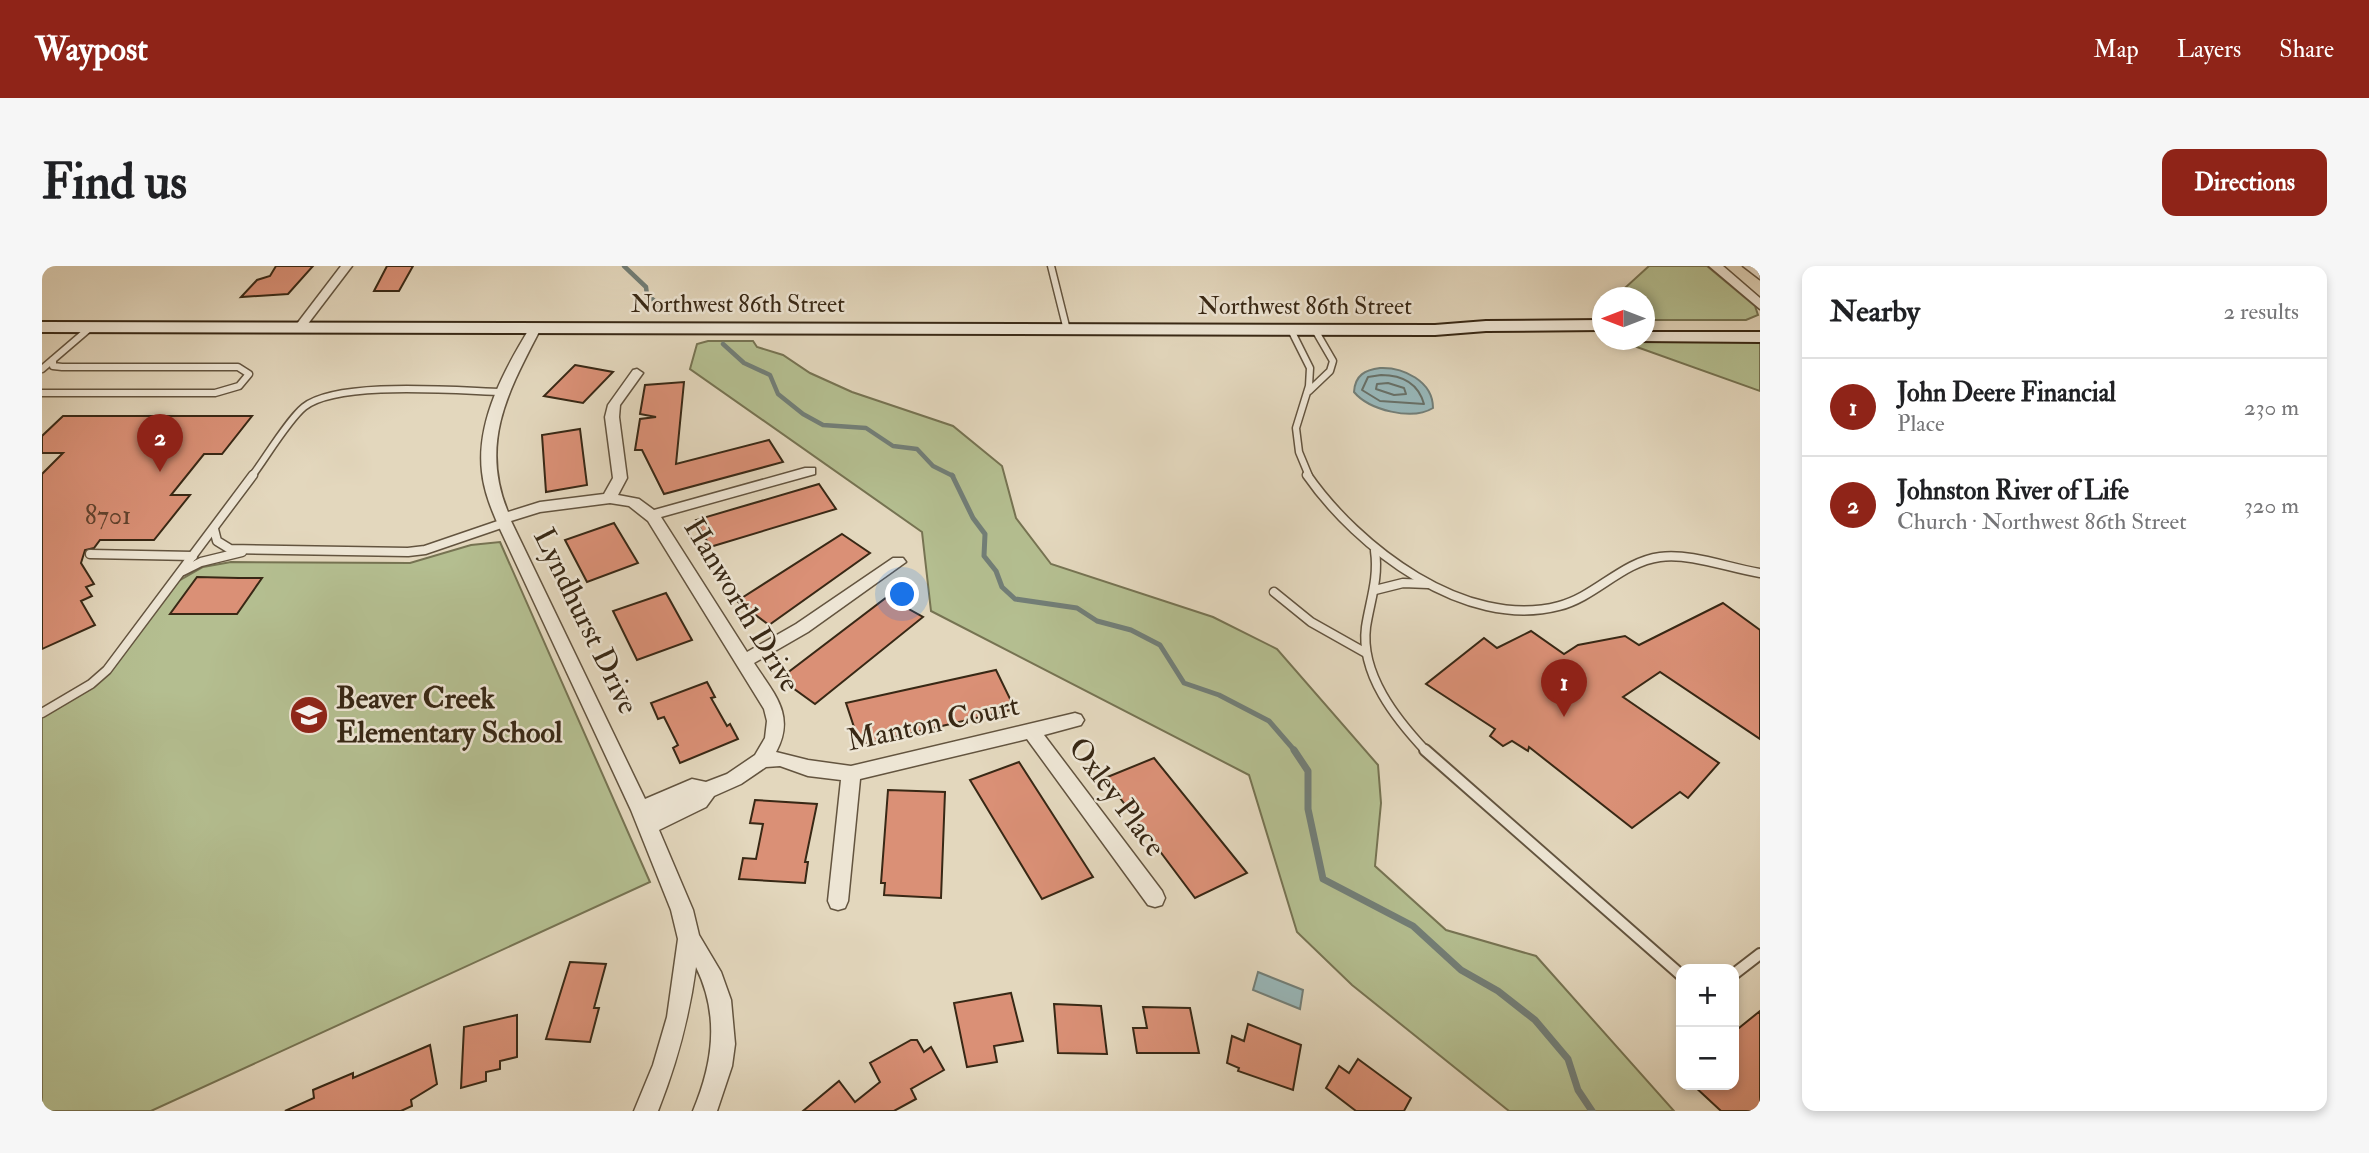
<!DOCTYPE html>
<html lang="en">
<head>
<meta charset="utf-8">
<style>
  body { margin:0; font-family:"IM FELL Double Pica",serif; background:#f6f6f6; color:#202124 }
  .controls { position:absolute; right:21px; bottom:21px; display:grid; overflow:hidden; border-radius:14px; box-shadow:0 4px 10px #0003 }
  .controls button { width:63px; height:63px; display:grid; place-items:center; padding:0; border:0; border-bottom:2px solid #e0e0e0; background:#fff; color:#202124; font:35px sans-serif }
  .compass { position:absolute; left:1550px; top:21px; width:63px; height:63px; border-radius:50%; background:#fff; box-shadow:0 4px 10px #0003; rotate:270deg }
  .you { position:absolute; left:861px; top:329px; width:24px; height:24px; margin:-18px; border:5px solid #fff; border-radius:50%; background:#1a73e8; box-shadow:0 0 0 10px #1a73e833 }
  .badge { display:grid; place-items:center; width:46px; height:46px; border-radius:50%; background:#8f2418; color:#fff; font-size:23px; font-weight:700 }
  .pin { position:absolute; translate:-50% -58px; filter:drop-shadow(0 2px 4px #0008) }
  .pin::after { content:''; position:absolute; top:37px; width:24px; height:21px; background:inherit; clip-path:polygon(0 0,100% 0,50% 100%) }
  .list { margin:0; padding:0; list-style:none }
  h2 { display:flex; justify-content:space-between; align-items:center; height:91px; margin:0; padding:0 28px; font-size:30px }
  h2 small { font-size:23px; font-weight:400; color:#757577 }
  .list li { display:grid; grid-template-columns:46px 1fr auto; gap:21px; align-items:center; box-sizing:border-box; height:98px; padding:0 28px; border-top:2px solid #e0e0e0 }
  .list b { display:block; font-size:26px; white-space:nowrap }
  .list p { margin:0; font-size:23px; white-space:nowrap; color:#757577 }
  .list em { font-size:23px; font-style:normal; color:#757577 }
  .map { position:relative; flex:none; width:1718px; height:845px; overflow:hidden; border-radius:14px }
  header { display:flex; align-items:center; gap:42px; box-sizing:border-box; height:98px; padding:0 35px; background:#8f2418; color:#fff }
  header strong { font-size:33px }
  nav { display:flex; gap:38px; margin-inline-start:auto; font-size:24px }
  .intro { display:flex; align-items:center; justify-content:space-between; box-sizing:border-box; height:168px; padding:0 42px }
  h1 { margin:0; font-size:49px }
  .button { padding:18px 32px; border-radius:14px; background:#8f2418; color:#fff; font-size:24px; font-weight:700 }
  main { display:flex; gap:42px; padding:0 42px }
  aside { flex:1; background:#fff; border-radius:14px; box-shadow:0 4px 10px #0003 }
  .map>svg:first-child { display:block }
  .green { fill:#b4be90; stroke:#767352; stroke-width:2 }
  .water { fill:#98b7b9; stroke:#727e77; stroke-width:2 }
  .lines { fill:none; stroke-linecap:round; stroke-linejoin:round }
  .shore { stroke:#687067; stroke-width:2 }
  .stream-far2 { stroke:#727e77; stroke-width:4.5 }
  .stream-far1 { stroke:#727e77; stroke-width:5 }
  .stream { stroke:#727e77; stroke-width:7 }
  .building { fill:#da9076; stroke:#382815; stroke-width:2 }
  .service-far2-casing { stroke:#63543f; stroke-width:9 }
  .service-far1-casing { stroke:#63543f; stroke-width:11 }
  .service-casing { stroke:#63543f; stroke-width:14 }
  .minor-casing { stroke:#63543f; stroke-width:3 }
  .tertiary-casing { stroke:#63543f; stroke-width:3 }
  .secondary-casing { stroke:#382815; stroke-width:4 }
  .service-far2 { stroke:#ede5d4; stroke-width:6 }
  .service-far1 { stroke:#ede5d4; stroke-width:8 }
  .service { stroke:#ede5d4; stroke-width:10 }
  .minor { fill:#ede5d4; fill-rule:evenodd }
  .tertiary { fill:#ede5d4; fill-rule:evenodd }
  .secondary { fill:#ede5d4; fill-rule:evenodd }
  .labels { text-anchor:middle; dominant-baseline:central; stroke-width:5; stroke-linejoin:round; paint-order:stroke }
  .far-street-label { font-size:24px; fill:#382815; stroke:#ede5d4 }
  .number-label { font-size:26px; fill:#60422d }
  .street-label { font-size:30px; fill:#382815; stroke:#ede5d4 }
  .poi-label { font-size:30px; font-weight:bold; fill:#382815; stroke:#ede5d4; text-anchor:start }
</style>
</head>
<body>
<header>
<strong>Waypost</strong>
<nav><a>Map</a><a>Layers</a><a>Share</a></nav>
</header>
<div class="intro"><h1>Find us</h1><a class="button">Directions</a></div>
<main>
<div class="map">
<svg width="1718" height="845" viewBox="0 0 1718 845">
  <rect width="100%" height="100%" fill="#e3d7bd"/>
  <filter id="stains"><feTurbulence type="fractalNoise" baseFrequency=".00286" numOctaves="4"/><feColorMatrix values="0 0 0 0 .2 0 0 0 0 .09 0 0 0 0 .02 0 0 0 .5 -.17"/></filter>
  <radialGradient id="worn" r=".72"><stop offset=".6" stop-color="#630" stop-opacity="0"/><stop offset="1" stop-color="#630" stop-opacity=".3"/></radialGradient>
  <g class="green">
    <polygon points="1607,0 1665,0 1713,40 1716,49 1704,54 1603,54 1602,32 1573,31"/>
    <polygon points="666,75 711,75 715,81 741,89 768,107 810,126 911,160 960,200 974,252 1009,298 1171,351 1235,383 1336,499 1339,537 1333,600 1404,664 1494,690 1632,845 1467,845 1310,719 1255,666 1207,509 889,345 880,266 648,103 655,78"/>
    <polygon points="1578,75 1718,75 1718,125"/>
    <polygon points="458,276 608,616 109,845 0,845 0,451 48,423 133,317 161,301 189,296 368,297 429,279"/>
  </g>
  <g class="water">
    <path d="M1338,102C1361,101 1391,115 1391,142C1370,155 1327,144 1312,126C1313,109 1323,104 1338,102Z"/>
    <polygon points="1216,706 1261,724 1258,743 1211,724"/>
  </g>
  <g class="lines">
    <g class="shore">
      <path d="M1339,109C1360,109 1376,117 1382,138L1338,135L1320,124L1326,111Z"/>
      <polygon points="1346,117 1362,122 1364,128 1352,129 1334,123 1335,118"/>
    </g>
    <g class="stream-far2">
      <polyline points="582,0 604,21 605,29 627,46"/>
      <polyline points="681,78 702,97 728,109 736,128 761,148 781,159 824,162 851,180 875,183 891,200 911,210"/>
    </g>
    <polyline class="stream-far1" points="910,209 931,252 943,268 942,290 954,305 960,321 973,333 1035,342 1055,355 1089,364 1118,379 1142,417 1177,429 1227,455 1253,485"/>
    <polyline class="stream" points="1252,484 1266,505 1266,543 1281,613 1371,660 1419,704 1456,725 1493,754 1526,793 1536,824 1550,845"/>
  </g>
  <g class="building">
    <polygon points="234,0 271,0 246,28 199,31 215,14 228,10"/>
    <polygon points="345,0 371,0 357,25 332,25"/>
    <polygon points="533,99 571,106 541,137 502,130"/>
    <polygon points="642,116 634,198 727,174 741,196 622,228 600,184 593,184 598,153 614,151 598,148 603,119"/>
    <polygon points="21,150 210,150 180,188 162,188 129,229 148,229 112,274 58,274 52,282 43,284 39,297 52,318 44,321 50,330 39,335 53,359 0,383 0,208 21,187 0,187 0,170"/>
    <polygon points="538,163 545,219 504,226 500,169"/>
    <polygon points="777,218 794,243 668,281 654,254"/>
    <polygon points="572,257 596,297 545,316 523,274"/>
    <polygon points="800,268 828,287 727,359 695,335"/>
    <polygon points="155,311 197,312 220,312 195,348 128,348"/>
    <polygon points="624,327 650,374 595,394 571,345"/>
    <polygon points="845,331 881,351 773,438 744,417 740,411"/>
    <polygon points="1681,337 1718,364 1718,473 1618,406 1581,431 1677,497 1646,532 1638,526 1590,562 1487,481 1486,485 1470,475 1461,480 1448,470 1453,463 1384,418 1442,372 1455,382 1489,365 1522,388 1536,379 1583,370 1597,379"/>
    <polygon points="954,404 973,443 818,479 804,437"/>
    <polygon points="665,416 673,431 669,432 685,460 688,458 696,473 638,497 631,482 636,479 622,451 616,453 609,437"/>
    <polygon points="1112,492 1205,607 1153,632 1063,512"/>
    <polygon points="977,496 1051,611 1000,633 928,514"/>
    <polygon points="846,524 903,526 899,632 842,629 843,617 839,617"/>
    <polygon points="713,534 775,538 763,596 766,596 763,617 697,613 701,592 714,593 721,558 708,557"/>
    <polygon points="528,696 564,698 552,742 557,742 548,776 504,773"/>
    <polygon points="969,727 981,775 952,780 955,796 925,801 912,737"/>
    <polygon points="1012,738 1059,740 1065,788 1016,787"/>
    <polygon points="1101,741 1148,742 1157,787 1095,787 1091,762 1105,762"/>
    <polygon points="1718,745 1718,845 1679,845 1651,819 1692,819 1692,766"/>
    <polygon points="475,749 475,791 458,795 458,803 444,806 444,815 419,822 422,761"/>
    <polygon points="1206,758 1259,779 1251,824 1196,805 1197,802 1185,797 1190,770 1202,775"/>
    <polygon points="869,774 875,774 882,786 889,781 902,804 869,823 874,833 852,845 761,845 797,815 813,836 838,816 828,797"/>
    <polygon points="388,779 395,818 369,834 370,840 359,845 243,845 272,832 271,824 311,807 311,812"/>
    <polygon points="1316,793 1369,832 1362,845 1314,845 1284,822 1297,800 1307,807"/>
  </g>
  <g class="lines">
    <g class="service-far2-casing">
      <g id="service-far2">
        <polyline points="1009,0 1025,64"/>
        <polyline points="1249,64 1268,102 1267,120 1254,162 1257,186 1267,210"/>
        <polyline points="0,103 49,61"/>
        <polyline points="1267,125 1288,105 1291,95 1273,64"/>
        <polyline points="0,127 173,127 197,120 207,108 196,101 20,101 11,100 11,94"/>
        <path d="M210,210C223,193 246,154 262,141C296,114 417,125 461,126"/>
      </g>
    </g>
    <g class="service-far1-casing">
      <g id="service-far1">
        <path d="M1265,209C1315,281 1423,365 1517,340C1553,331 1580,296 1618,291C1650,287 1686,302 1718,307"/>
        <polyline points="172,263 175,275 188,283 366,286 383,284 462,257"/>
        <path d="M1333,285C1337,312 1328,335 1324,361C1318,408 1354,453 1384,485"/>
        <polyline points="48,288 151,290"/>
        <polyline points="141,305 159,296 200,286"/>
        <polyline points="1333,324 1361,317 1386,318"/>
        <polyline points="1232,326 1269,356 1324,387"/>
        <polyline points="0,447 49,418 65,404 211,209"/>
      </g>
    </g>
    <g class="service-casing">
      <g id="service">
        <polyline points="1383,484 1639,709"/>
        <polyline points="1692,708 1718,688"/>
      </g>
    </g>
    <g class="minor-casing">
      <g id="minor">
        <polygon points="299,0 310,0 262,63 254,63 254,59"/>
        <path d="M489,60L499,62C467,124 437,176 466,246L498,236L562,228L571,212L563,151L566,139L591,104L595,103L601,107L578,139L577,151L585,212L576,229L597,233L612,244L763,202H773V208L619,251L705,386L754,358L851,292H861L864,296L766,366L712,397C732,428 754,449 734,486L766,494L809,500L1033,447L1039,449L1042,454L1039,459L1002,469L1120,625L1123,632L1120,639L1113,641L1106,639L985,473L818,513L806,635L803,642L796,644L789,642L786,635L799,514L766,510L738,500L724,501L699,518L672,530L664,541L617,564L651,644L657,669L679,706L689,734L693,778L690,800L675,845H651C671,797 678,750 654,701C647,752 635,797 616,845H592L611,799L625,751L636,673L629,644L589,544L458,263C450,245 442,226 440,206C434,155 463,102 489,60ZM568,237L587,240L606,255L722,443L725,455L723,472L713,489L685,508L664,516L650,513L603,533L469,255L498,246Z"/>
      </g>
    </g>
    <g class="tertiary-casing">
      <g id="tertiary">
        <polygon points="1667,0 1681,0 1718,32 1718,43"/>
        <polygon points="1701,0 1715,0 1718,13"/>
      </g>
    </g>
    <g class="secondary-casing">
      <g id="secondary">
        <polygon points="1560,54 1560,64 1444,65 1393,69 0,66 0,56 1393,59 1444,55"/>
        <polygon points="1602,66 1718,66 1718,76 1596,75 1602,74"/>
      </g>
    </g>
    <use href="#service-far2" class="service-far2"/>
    <use href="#service-far1" class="service-far1"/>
    <use href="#service" class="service"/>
    <use href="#minor" class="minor"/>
    <use href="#tertiary" class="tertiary"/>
    <use href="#secondary" class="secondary"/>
  </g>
  <defs>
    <g id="school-disc" transform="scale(2.0125)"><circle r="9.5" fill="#8f2418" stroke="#ede5d4"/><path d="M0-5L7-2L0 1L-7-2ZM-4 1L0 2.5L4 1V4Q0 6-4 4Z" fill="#fff"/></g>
  </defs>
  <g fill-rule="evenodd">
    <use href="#school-disc" x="267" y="449"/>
  </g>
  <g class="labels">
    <g class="far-street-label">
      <text x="696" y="38">Northwest 86th Street</text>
      <text x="1263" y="40">Northwest 86th Street</text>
    </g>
    <g class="number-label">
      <text x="66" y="250">8701</text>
    </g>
    <g class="street-label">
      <text transform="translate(700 339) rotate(59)">Hanworth Drive</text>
      <text transform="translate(544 355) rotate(64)">Lyndhurst Drive</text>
      <text transform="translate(891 457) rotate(-12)">Manton Court</text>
      <text transform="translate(1075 531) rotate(53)">Oxley Place</text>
    </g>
    <g class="poi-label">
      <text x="294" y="432">Beaver Creek<tspan x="294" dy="34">Elementary School</tspan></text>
    </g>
  </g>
  <rect width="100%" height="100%" filter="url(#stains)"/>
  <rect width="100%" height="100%" fill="url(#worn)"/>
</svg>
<div class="controls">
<button>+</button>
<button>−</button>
</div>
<svg class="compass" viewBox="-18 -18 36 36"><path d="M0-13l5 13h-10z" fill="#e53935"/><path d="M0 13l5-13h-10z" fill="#757577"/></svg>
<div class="you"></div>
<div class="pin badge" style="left:1522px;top:451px">1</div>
<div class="pin badge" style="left:118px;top:206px">2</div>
</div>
<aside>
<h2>Nearby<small>2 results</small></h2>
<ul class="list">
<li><span class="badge">1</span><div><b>John Deere Financial</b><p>Place</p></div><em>230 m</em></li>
<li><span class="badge">2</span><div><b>Johnston River of Life</b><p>Church · Northwest 86th Street</p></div><em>320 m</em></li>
</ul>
</aside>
</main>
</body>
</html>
